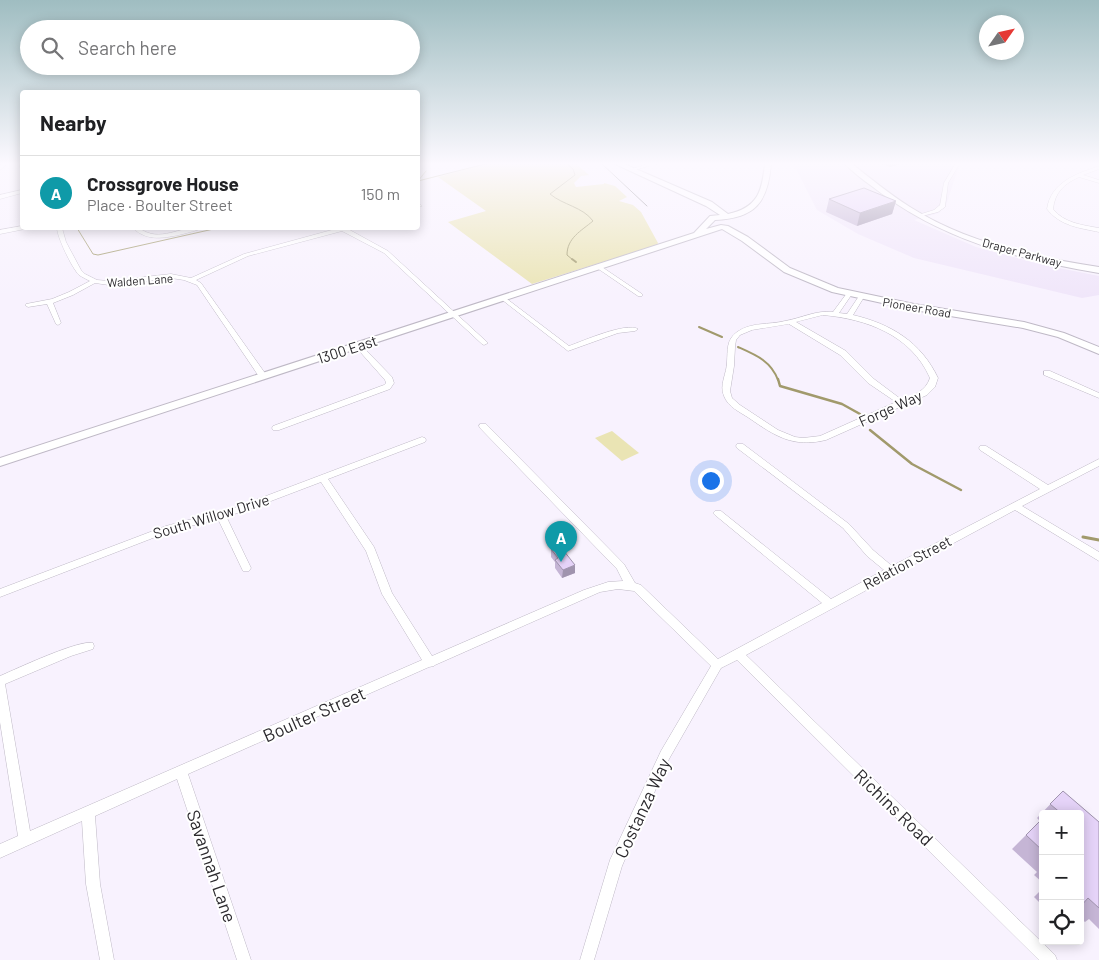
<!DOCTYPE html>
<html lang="en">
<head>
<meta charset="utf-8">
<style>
  body { margin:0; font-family:Barlow,sans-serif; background:#f2f2f2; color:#202124 }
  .controls { position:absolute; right:15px; bottom:15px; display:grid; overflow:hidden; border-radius:5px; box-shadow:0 2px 12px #0003 }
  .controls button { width:45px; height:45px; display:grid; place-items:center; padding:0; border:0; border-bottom:1px solid #e0e0e0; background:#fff; color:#202124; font:25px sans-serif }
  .compass { position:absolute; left:979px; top:15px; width:45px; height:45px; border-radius:50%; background:#fff; box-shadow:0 2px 12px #0003; rotate:56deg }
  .you { position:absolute; left:710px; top:480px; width:18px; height:18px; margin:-12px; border:4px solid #fff; border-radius:50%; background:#1a73e8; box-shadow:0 0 0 8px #1a73e833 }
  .badge { display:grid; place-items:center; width:32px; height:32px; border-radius:50%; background:#d93025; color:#fff; font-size:16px; font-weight:700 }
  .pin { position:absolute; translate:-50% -41px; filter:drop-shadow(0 1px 2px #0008) }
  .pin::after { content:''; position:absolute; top:26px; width:18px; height:15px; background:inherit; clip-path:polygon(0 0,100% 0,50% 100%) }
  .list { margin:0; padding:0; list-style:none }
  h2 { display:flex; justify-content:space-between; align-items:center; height:65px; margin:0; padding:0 20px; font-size:21px }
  h2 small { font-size:16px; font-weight:400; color:#757577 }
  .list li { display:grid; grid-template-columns:32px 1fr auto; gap:15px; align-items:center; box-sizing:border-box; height:75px; padding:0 20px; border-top:1px solid #e0e0e0 }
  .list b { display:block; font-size:19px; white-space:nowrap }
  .list p { margin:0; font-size:16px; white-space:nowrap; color:#757577 }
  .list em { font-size:16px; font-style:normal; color:#757577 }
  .icon { flex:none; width:28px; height:28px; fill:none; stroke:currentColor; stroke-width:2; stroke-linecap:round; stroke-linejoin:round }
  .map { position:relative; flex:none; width:1099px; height:960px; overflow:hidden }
  .search { position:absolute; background:#fff; box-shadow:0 2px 12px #0003; left:20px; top:20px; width:400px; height:55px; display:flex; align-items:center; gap:12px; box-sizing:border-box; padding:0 18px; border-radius:28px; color:#757577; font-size:19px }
  .panel { position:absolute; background:#fff; box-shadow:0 2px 12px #0003; left:20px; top:90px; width:400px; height:140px; border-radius:5px }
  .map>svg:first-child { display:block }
  .built { fill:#f0e6fa }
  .green { fill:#eae4b4 }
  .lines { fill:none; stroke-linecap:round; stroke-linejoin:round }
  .stream-far3 { stroke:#a19a6c; stroke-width:1 }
  .stream-far2 { stroke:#a19a6c; stroke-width:2 }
  .stream-far1 { stroke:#a19a6c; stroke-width:2.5 }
  .stream { stroke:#a19a6c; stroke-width:3 }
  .street-casing { stroke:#bfb9c6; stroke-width:1 }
  .secondary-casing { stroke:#bfb9c6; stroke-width:2 }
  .street { fill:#fff; fill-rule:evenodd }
  .secondary { fill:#fff; fill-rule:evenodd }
  .tram { stroke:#7e7b82; stroke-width:1 }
  .wall { fill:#c5b5d5 }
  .shaded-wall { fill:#a094ae }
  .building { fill:#e5d3f8; stroke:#a094ae }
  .labels { text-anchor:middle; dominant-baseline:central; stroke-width:4; stroke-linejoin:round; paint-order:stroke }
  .far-street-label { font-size:12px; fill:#2c2a2e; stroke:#fff }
  .street-label { font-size:15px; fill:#2c2a2e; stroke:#fff }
  .near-street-label { font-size:18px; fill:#2c2a2e; stroke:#fff }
</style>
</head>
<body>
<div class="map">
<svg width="1099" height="960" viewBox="0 0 1099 960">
  <rect width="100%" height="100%" fill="#f8f2fe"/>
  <polygon class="built" points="793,163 960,163 946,205 939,213 914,220 976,247 1039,264 1099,276 1099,295 1082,298 914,258 858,234 817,210"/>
  <g class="green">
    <polygon points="489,163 575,163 589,175 581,176 574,183 576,187 604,184 604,183 615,186 627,197 619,201 633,205 641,212 658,243 657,245 532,284 448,222 486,211 438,177"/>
    <polygon points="612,431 639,453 622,461 595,438"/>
  </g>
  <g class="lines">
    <g class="stream-far3">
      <polyline points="19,163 22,174"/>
      <path d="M566,163L573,169L575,175L550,194C563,205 583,207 593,221C581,231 567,238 567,255L573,260"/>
      <polyline points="418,181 489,163"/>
      <polyline points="418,181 426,171"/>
      <polyline points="77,228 93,254 98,255 218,228"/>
    </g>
    <g class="stream-far2">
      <polyline points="572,259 576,262"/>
      <polyline points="699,327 722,337"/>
      <path d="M738,347C756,355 771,361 778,380"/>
    </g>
    <g class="stream-far1">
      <polyline points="778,379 780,386 842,404 860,414"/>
      <polyline points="870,430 912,464 961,490"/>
    </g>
    <polyline class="stream" points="1083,537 1099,540"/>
    <g class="street-casing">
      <g id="street">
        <polygon points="3,163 8,163 0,170 0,166"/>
        <polygon points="651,163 659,163 631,171 629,170"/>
        <polygon points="956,163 960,163 948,183 945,207 938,212 918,217 918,215 934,210 940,205 944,183"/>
        <path d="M1099,166V169L1083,175L1099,180V183L1079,177C1064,184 1055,192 1053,209C1064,223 1082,225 1099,228V232C1080,228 1060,226 1047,209C1051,182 1076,174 1099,166Z"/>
        <polygon points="22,190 22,193 0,199 0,195"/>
        <polygon points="418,204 421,205 422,206 418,207"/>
        <polygon points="22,226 25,228 25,229 0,234 0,230"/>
        <path d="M57,228H62L66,242L81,270L85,274L97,280L109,281L171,274L191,278L244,254L339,228H349L348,229L388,251L488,343L484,345L482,344L384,253L342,231L248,256L196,280L201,283L267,376L266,378H260L197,285L184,280L171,278L124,284L109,285L95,283L73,295L53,303L61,323L58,325L56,324L47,304L28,307L25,305L26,304L52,299L69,292L90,281C86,279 82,277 79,275C72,268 57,237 57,228Z"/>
        <path d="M133,228H139C161,244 179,225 202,228C196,231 189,232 183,234C165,238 147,242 133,228Z"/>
        <polygon points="599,265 642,294 642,296 638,296 597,268 596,267"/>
        <path d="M849,292L852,294L839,313L847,314L859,296H863L864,297L853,315C891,324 921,342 938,378L935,387L927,395L826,440C793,448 775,436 749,418C740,412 728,407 724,396C719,385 727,373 727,362C728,350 726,340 737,332C751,322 769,325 785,321C802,318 816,310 833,312L847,293ZM823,315C867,319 911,335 930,378C925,392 915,394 902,400L874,379L846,351L796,322ZM789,324L840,355L868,383L896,402L820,436L803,438L795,437L778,430L740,405L732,398L730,391L734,366L735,347L736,340L740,335L752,330Z"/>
        <path d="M503,296L569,346C583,341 626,322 638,329L635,331L618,333L568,351L501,299V297Z"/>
        <polygon points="358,343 360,344 392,377 394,383 390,389 279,430 273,430 272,428 273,426 384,385 386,383 385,380 354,345"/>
        <polygon points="1044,371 1050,371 1099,393 1099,398 1044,375"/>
        <path d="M480,424H486L624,564L635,583L641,585L718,659L822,603L715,515L713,513L715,511H721L831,599L884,570L867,556L843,528L737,448L736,446L737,444H743L849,524L873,550L892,566L1040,489L980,450L979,448L980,446H986L1048,485L1099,459V466L1022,506L1099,552V561L1015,510L746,655L1055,955L1057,960H1039L737,660L721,668L669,759L622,866L594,960H580L610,860L661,751L711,666L634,591L618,589L600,592L435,665L434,666L429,667L188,774L251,960H237L177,779L95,816L100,884L114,960H100L86,884L82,821L0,858V844L18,836L0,722V676C16,669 80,639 93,643L94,646L93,649L71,656L5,684L30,831L422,660L382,594L366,551L321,482L242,512L226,516L251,568L249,571H243L218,519L171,531L0,597V589L166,526L237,507L422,437L425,438L426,440L425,442L328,479L374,547L392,593L432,656L584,590L608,582L623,581L617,569L480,428L479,426Z"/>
      </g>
    </g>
    <g class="secondary-casing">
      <g id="secondary">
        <path d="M613,163H622L712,202L728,214C758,207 762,192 765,163H771C768,203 755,218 715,220L706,229L721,225L728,226L748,237L790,268L838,288L914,304L1024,322L1064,333L1099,347V354L1058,337L1023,328L914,310L832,292L784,272L742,241L722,229L0,466V458L694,233L710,216L720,215L706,206Z"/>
        <path d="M844,163H851C870,178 889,194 910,207C967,243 1034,257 1099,267V273C1016,259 941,240 873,187C863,180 853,172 844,163Z"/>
      </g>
    </g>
    <use href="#street" class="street"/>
    <use href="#secondary" class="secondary"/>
    <polyline class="tram" points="601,163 647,206"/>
  </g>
  <g class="wall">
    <polygon points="879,163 903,163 890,167"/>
    <polygon points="829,199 896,201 892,214 857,226 826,212"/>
    <polygon points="551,549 575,573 562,578 555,568 555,562 551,557"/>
    <polygon points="1063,791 1099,822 1099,929 1089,919 1085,922 1080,918 1080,814 1043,814 1043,883 1034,875 1037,872 1012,849 1040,821 1037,818"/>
    <polygon points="1043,888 1043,906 1034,897"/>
  </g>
  <g class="shaded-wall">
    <polygon points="891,163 903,163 890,167"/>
    <polygon points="896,201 892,214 857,226 860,213"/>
    <polygon points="575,565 575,573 562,578 563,570"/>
  </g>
  <g class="building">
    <polygon points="864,188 896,201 860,213 829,199"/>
    <polygon points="560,546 575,565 563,570 555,560 558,558 551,549"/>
    <polygon points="1063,791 1099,822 1099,908 1088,898 1080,907 1080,814 1062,814 1050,804"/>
    <polygon points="1040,821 1043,823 1043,851 1026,835"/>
  </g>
  <linearGradient id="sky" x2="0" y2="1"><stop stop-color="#9fbdc1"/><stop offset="0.55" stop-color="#fcf9ff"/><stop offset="1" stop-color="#fcf9ff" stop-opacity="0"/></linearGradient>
  <rect width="1099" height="298" fill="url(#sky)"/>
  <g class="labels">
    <g class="far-street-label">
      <text transform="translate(1022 252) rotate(15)">Draper Parkway</text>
      <text transform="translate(140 280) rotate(-4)">Walden Lane</text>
      <text transform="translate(917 307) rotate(10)">Pioneer Road</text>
    </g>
    <g class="street-label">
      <text transform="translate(347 349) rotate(-18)">1300 East</text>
      <text transform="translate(890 408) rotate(-24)">Forge Way</text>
      <text transform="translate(211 516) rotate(-17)">South Willow Drive</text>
      <text transform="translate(907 562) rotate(-28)">Relation Street</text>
    </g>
    <g class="near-street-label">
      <text transform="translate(314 714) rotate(-24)">Boulter Street</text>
      <text transform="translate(894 807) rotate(44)">Richins Road</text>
      <text transform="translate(642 808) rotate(-65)">Costanza Way</text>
      <text transform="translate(212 866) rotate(71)">Savannah Lane</text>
    </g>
  </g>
</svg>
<div class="controls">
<button>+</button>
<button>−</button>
<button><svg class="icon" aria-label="locate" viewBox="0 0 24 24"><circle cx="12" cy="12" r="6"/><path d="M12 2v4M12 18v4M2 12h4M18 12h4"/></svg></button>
</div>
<svg class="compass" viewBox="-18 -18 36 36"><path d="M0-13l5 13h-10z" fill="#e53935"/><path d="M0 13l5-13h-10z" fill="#757577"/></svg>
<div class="you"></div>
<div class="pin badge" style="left:561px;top:562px;background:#0f9aa8">A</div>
<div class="search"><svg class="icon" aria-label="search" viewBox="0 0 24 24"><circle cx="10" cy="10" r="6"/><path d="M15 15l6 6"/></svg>Search here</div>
<section class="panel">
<h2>Nearby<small></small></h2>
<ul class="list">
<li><span class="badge" style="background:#0f9aa8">A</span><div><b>Crossgrove House</b><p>Place · Boulter Street</p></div><em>150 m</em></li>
</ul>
</section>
</div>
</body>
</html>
